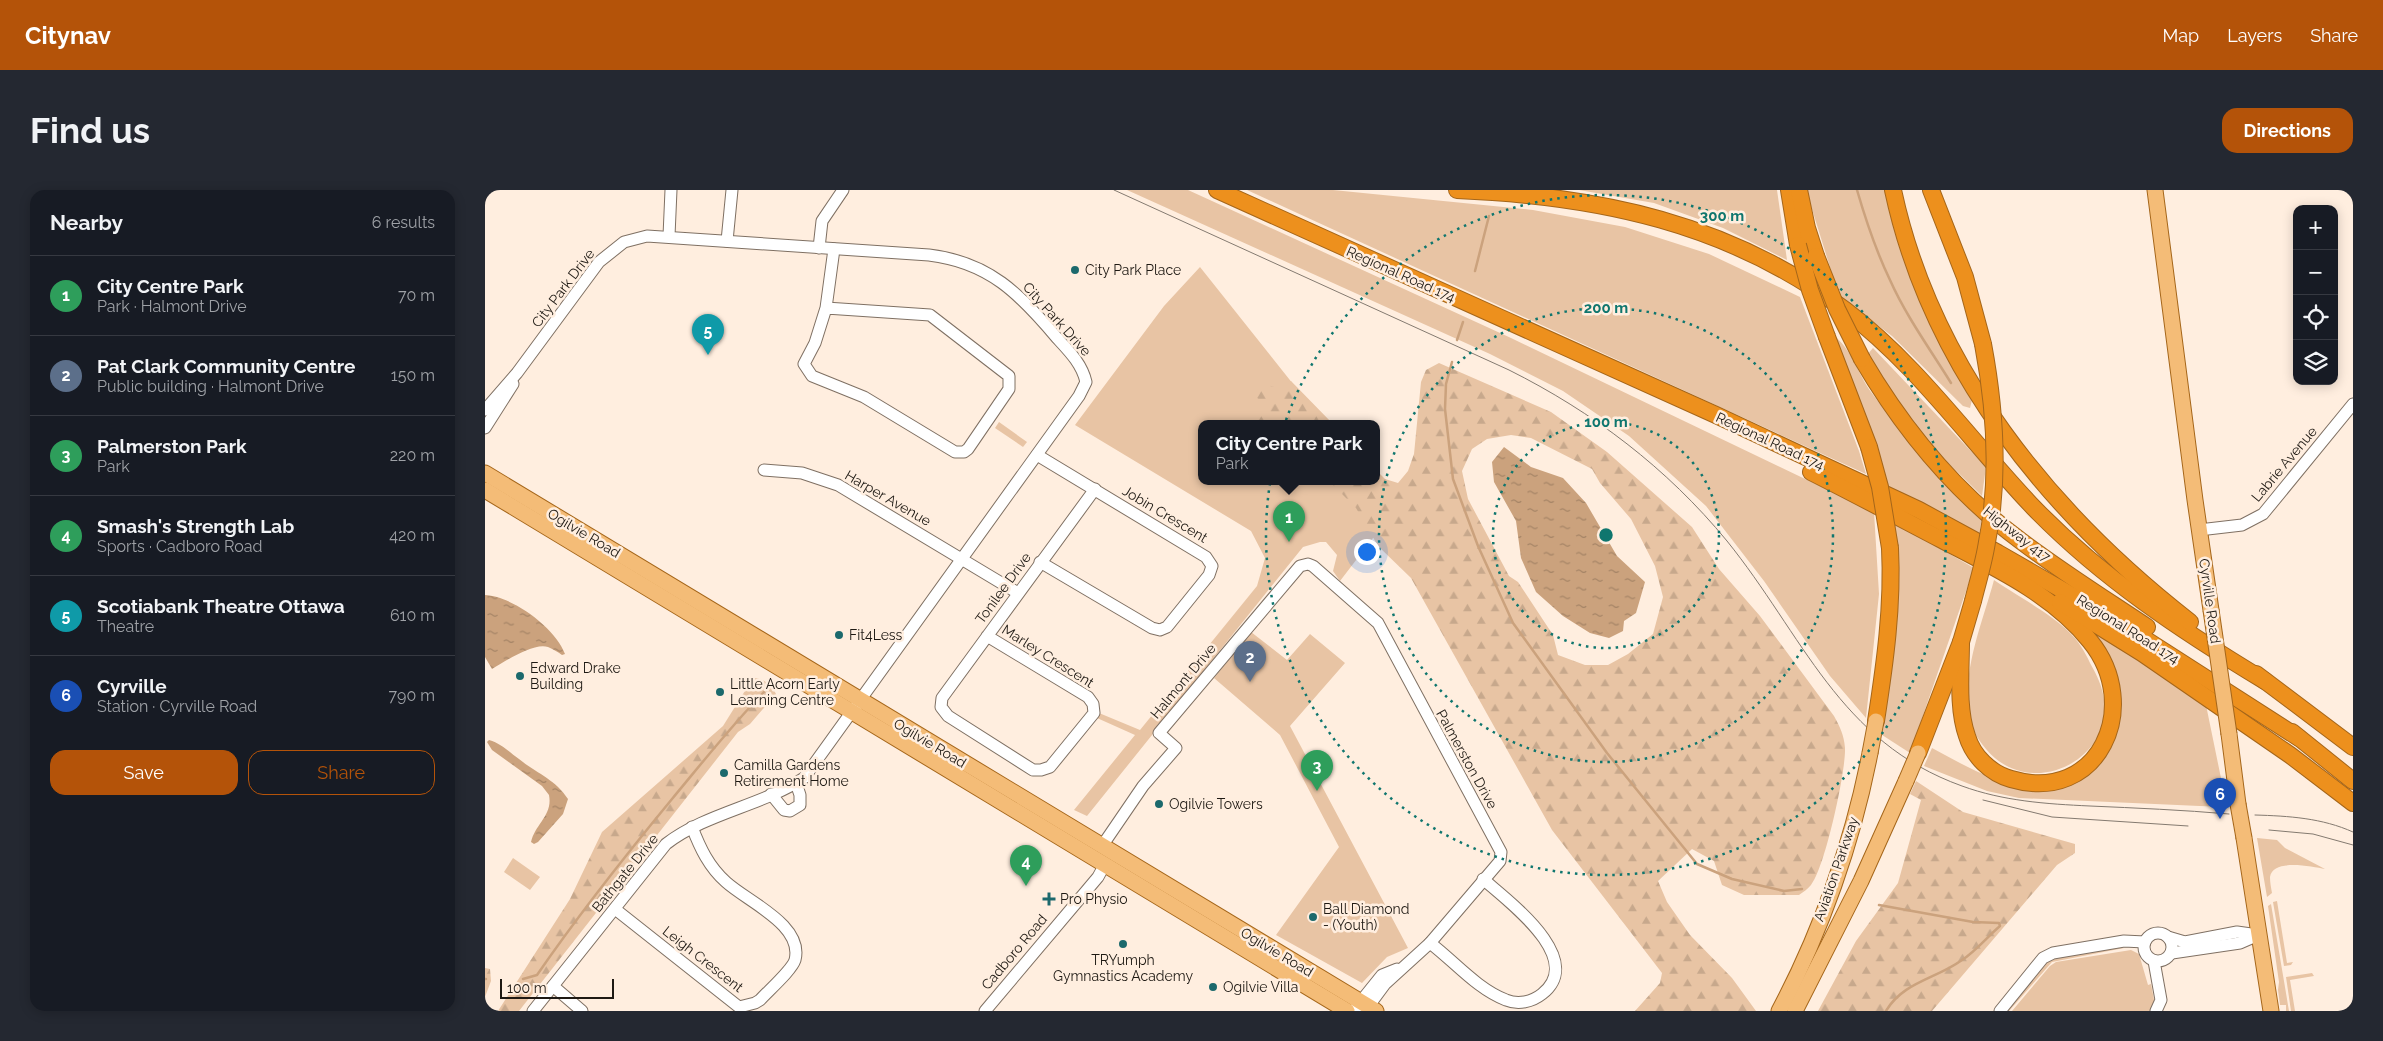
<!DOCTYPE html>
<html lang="en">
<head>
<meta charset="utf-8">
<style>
  body { margin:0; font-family:Raleway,sans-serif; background:#242831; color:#f1f3f6 }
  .controls { position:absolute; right:15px; top:15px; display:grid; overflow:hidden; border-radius:10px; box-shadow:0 2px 12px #0003 }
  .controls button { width:45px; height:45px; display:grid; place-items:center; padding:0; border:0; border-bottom:1px solid #363941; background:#171b24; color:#f1f3f6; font:25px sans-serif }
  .scale { position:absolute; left:15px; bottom:12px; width:114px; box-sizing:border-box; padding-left:5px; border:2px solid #1e1913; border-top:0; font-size:14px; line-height:18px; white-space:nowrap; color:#1e1913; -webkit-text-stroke:4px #ffeedf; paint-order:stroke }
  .you { position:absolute; left:881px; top:361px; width:18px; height:18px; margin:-12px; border:4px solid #fff; border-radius:50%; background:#1a73e8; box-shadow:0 0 0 8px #1a73e833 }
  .badge { display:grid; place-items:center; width:32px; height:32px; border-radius:50%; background:#b45309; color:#fff; font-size:16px; font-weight:700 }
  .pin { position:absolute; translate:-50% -41px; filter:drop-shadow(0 1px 2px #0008) }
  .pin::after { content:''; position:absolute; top:26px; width:18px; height:15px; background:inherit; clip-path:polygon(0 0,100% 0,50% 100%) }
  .popup { position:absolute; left:713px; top:230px; width:182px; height:65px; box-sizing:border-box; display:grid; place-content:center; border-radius:10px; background:#171b24; filter:drop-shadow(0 1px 4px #0005); font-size:16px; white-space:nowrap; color:#9ea1a6 }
  .popup b { font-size:19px; color:#f1f3f6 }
  .popup::after { content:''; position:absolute; left:50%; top:100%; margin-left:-10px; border:10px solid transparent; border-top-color:#171b24 }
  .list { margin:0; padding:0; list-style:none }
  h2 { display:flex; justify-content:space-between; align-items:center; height:65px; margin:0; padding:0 20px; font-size:21px }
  h2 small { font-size:16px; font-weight:400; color:#9ea1a6 }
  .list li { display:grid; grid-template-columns:32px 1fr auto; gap:15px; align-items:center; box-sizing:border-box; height:80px; padding:0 20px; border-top:1px solid #363941 }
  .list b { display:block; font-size:19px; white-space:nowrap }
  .list p { margin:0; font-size:16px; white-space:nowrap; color:#9ea1a6 }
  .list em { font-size:16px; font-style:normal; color:#9ea1a6 }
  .actions { display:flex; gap:10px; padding:15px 20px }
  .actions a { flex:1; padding:11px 0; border:1px solid #b45309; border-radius:15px; text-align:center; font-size:18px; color:#b45309 }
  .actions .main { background:#b45309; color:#fff }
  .icon { flex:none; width:28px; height:28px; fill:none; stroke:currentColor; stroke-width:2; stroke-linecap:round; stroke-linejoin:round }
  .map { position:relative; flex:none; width:1868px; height:821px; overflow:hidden; border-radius:15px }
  header { display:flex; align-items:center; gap:30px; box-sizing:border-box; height:70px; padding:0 25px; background:#b45309; color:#fff }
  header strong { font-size:24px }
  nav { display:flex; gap:28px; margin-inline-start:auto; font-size:18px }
  .intro { display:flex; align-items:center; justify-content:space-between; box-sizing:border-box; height:120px; padding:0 30px }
  h1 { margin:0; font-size:35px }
  .button { padding:12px 22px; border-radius:15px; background:#b45309; color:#fff; font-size:18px; font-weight:700 }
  main { display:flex; gap:30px; padding:0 30px }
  aside { flex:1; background:#171b24; border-radius:15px; box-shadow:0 2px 12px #0003 }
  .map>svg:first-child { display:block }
  .green { fill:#e8c4a4 }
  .forest { fill:url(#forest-firs); fill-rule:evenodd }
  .water { fill:url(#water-ripples) }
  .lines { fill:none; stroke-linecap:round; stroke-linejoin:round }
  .stream { stroke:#cba27d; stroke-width:2.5 }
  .minor-casing { stroke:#7f7063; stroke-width:13 }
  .major-casing { stroke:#a5661a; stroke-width:17 }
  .highway-casing { stroke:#a5661a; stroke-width:18 }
  .minor { stroke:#fff; stroke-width:11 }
  .major { stroke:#f4bc77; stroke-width:15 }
  .highway { stroke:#ed901d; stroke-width:16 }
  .tram { stroke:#847a70; stroke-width:1 }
  .major-bridge-casing { stroke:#a5661a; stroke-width:17; stroke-linecap:butt }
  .highway-bridge-casing { stroke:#a5661a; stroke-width:18; stroke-linecap:butt }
  .major-bridge { stroke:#f4bc77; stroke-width:15 }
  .highway-bridge { stroke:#ed901d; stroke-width:16 }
  .ring { fill:none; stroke:#0f766e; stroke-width:2.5; stroke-dasharray:2.5 5 }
  .poi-dot { fill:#1c696c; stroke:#ffeedf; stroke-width:2 }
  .labels { text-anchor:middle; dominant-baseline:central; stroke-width:5; stroke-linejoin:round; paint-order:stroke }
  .poi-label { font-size:14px; fill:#1e1913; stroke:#ffeedf; text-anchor:start }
  .street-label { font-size:14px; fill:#1e1913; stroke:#ffeedf }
  .centre { fill:#0f766e; stroke:#ffeedf; stroke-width:2.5 }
  .ring-label { font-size:15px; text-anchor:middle; font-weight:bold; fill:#0f766e; stroke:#ffeedf; stroke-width:5; stroke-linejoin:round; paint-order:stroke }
</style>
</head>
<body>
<header>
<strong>Citynav</strong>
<nav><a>Map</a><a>Layers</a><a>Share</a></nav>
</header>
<div class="intro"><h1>Find us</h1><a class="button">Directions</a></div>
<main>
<aside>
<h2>Nearby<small>6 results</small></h2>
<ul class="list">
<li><span class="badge" style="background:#2e9e5b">1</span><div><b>City Centre Park</b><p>Park · Halmont Drive</p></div><em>70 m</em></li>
<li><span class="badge" style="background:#5c6f8a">2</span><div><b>Pat Clark Community Centre</b><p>Public building · Halmont Drive</p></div><em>150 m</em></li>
<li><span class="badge" style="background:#2e9e5b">3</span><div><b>Palmerston Park</b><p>Park</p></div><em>220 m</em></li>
<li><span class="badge" style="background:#2e9e5b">4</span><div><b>Smash's Strength Lab</b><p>Sports · Cadboro Road</p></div><em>420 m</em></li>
<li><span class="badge" style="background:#0f9aa8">5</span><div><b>Scotiabank Theatre Ottawa</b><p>Theatre</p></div><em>610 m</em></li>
<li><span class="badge" style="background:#1a4fb4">6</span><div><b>Cyrville</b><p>Station · Cyrville Road</p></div><em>790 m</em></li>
</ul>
<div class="actions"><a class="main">Save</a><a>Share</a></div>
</aside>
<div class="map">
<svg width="1868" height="821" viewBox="0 0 1868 821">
  <defs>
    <pattern id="forest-firs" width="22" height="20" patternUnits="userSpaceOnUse" patternTransform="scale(1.25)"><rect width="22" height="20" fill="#e8c4a4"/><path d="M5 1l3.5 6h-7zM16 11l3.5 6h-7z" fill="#c7a88c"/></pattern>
    <pattern id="water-ripples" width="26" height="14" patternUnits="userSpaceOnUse" patternTransform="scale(1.25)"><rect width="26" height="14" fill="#cba27d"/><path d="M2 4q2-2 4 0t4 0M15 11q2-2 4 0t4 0" fill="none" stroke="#a48365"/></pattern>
  </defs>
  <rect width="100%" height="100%" fill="#ffeedf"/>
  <g class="green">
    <polygon points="642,0 703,0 1026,148 1389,322 1394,404 1381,528 1345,486 1279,391 1221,316 1144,246 1078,201 1005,164"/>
    <polygon points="762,0 848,0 1048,20 1140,37 1224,64 1315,107 1374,261 1381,284"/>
    <polygon points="1094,0 1292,0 1302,70 1238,38 1169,13"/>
    <polygon points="1321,0 1403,0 1452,146 1487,210 1485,218 1478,216 1407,146 1354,106"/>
    <polygon points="715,77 839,233 716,233 716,291 884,291 908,322 855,391 848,381 852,365 841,352 835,352 818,357 602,626 589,620 650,545 612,528 614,523 655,540 772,396 780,368 766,341 590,235 679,116"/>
    <path d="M1348,145C1366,158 1373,184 1386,202C1419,248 1458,287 1497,328L1494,345L1399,294Z"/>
    <polygon points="1388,158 1501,277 1497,306 1449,259 1410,209 1382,165"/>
    <polygon points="514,232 542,252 538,257 510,238"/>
    <polygon points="1407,331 1489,378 1425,563 1394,543"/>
    <path d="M1509,390C1531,405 1566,424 1584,442C1593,450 1600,462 1605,473C1610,482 1616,493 1618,504C1633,568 1546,613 1501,559C1491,547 1484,535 1483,519C1479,475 1498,431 1509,390Z"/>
    <path d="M1606,439L1721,515L1737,593V617L1534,608L1502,601L1439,576L1447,558C1480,576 1513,595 1552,599L1628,551L1613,455Z"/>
    <polygon points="766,442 802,470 825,444 860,473 805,536 923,758 902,767 877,793 791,745 854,657 795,545 729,488"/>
    <path d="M1772,648L1792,650L1800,658L1840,679C1827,677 1788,668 1785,687C1785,692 1786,698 1787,703L1782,707Z"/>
    <polygon points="28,668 55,687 45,700 19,682"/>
    <polygon points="1792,711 1802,773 1808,772 1806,775 1799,776 1788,712"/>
    <polygon points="1786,714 1804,821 1801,821 1801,815 1795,815 1793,800 1794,792 1783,716"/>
    <polygon points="1627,758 1639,758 1567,772 1524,821 1522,821 1564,770"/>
    <polygon points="1646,760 1654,764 1663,795 1666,794 1670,815 1667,821 1527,821 1565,776 1571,772"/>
    <polygon points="1827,783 1829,786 1805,790 1810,821 1806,821 1801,787"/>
  </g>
  <g class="forest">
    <path d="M954,173L1066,222L1122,262L1207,337L1234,379L1275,426L1349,526C1355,537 1359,545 1360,558C1361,581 1340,678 1326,695C1323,699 1318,702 1314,705H1259L1237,695L1229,671L1207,659L1173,691L1182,712L1205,745L1247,788L1271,821H1150L1175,793L1177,783L1067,640L926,388L893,356L871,318L844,291H892V281L900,289L913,293L923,281L929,264L936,192L941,180ZM1026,245L1046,248L1107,279L1115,293L1146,329L1170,376L1178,407L1168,444L1143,464L1123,475H1100L1073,465L1068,445L1033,392L1024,386L983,309L977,281L987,259L1002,249Z"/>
    <polygon points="806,191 847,233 768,233 779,213 768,205 775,193 793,198"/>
    <polygon points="733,291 756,291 748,299"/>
    <path d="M268,488C278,488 287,495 291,504L265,534L253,542L34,821H13L85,709L117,642L238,536Z"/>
    <polygon points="1431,591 1478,622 1590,654 1590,663 1572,675 1447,821 1333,821 1371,751 1413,693 1436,610 1425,604"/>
    <polygon points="0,778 5,779 6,791 0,807"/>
  </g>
  <g class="water">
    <polygon points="1019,257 1046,277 1078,288 1101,313 1132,366 1160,392 1151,423 1139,431 1138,441 1124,448 1105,443 1078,426 1051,402 1036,368 1031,331 1009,292 1007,272"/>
    <path d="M0,405C27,406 71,438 80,464L77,465C73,462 68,459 63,457C49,452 19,472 7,479L0,467Z"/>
    <path d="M4,550C17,554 23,561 34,569C51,583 70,589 83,609L78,624L53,652L49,654L46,652C50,634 68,625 64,605L57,596L7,560L2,552Z"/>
  </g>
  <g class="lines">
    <g class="stream">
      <path d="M1372,0C1381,31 1391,61 1405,90C1421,126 1445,159 1466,193"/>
      <polyline points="990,81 1004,26"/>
      <polyline points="972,150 978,132"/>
      <polyline points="967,172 961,194 960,219 968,289 993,356 1028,433 1122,563 1212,674 1247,689 1299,701 1317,699"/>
      <path d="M1394,715L1488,732L1514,733L1515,736C1502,747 1491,761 1477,770C1451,789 1418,792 1401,821"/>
      <polyline points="0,789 1,789"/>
      <path d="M38,789L52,785C94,724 140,666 187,609C217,573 246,536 279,502"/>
    </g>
    <g class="minor-casing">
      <g id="minor">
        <polyline points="184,46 186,0"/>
        <polyline points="242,51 247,0"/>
        <polyline points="334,58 337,31 358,0"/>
        <polyline points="341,118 445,125 524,186 524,199 483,259 479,262 470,262 379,207 327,186 319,174 330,153 341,118 349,59"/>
        <path d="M0,220L32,183L114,72L139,52L162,46L444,65C504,72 535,104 572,148C584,161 597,174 601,192L594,206L319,588C276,616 221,623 181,654L48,821"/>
        <polyline points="0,238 28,194"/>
        <polyline points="552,265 721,367 727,376 724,385 682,437 675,440 667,438 555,372"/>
        <polyline points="279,280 317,283 353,295 533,403"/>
        <polyline points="1714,340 1757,335 1778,324 1868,214"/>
        <polyline points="502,446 603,507 608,514 609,523 565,577 556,580 548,580 463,526 456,517 457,508 610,299"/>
        <polyline points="286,604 299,620 305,621 315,615 315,605 311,593"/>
        <polyline points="617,656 658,596 691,558 674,543 815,376 823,374 828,376 893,433 1016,662 1015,671 945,753 900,794 880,821"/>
        <path d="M130,719L254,817L270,813L275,810C283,801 307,780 310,770C319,735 263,712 241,692C224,677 215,658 207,637"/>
        <circle cx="1673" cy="757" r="14"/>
        <polyline points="1683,747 1700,752 1752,742 1773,745"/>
        <path d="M945,753C969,771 992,799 1021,810C1033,815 1047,812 1057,804C1102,769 1023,711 998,689"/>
        <polyline points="1687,763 1755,753 1771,746"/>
        <polyline points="1669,771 1676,810 1671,821"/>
        <polyline points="68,796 97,821"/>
        <polyline points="500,821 613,687 619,676"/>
        <polyline points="868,821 897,785 912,779"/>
        <polyline points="1515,821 1558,768 1568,763 1639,751 1660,752"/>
      </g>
    </g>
    <g class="major-casing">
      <g id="major">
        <polyline points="1670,0 1710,310 1726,420"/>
        <polyline points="0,283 891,821"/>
        <polyline points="0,300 862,821"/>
        <polyline points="1744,544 1753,614"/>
        <polyline points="1759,648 1786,821"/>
        <path d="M1294,821C1336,742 1368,651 1385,563"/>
        <polyline points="1310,821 1376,691 1421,591"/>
      </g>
    </g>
    <g class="highway-casing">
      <g id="highway">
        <polyline points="732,0 1231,225 1434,320 1513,363 1638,435 1814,548"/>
        <path d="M972,0C1114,6 1244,33 1360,120C1433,175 1486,252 1549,318C1617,388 1697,441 1780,491"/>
        <polyline points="1304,0 1313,55"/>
        <polyline points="1314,0 1322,38 1331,66"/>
        <path d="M1408,0C1446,178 1565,323 1705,432"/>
        <polyline points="1446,0 1480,87 1498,154"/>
        <polyline points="1342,147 1384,257"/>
        <path d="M1377,169C1418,239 1471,303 1536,351C1577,382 1620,409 1662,437"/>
        <path d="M1326,282C1370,304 1413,327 1457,350C1509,377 1567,404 1605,451C1658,516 1614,615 1526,589C1505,583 1488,566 1482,546C1472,518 1476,482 1476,452"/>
        <polyline points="1575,412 1657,463 1805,565 1868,613"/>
        <polyline points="1771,484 1868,557"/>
        <path d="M1391,531C1400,473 1408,416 1405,358"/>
        <polyline points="1807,542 1868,591"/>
        <polyline points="1433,563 1476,452 1488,411"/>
      </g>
    </g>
    <use href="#minor" class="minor"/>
    <use href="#major" class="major"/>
    <use href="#highway" class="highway"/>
    <g class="tram">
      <path d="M629,0L1024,180C1108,222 1182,278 1242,351C1318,445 1354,552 1477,596C1518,611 1561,614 1605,616C1651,618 1698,620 1744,624"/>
      <polyline points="1498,610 1567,627 1703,636"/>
      <path d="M1770,625C1804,626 1837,628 1868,642"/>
      <polyline points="1784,640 1828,644 1868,655"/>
    </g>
    <g class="major-bridge-casing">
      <g id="major-bridge">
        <polyline points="1726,420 1744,544"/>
        <polyline points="1385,563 1391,531"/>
        <polyline points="1421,591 1433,563"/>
        <polyline points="1753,614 1759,648"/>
      </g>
    </g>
    <g class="highway-bridge-casing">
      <g id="highway-bridge">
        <polyline points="1313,55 1325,100 1342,147"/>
        <polyline points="1331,66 1352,119 1377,169"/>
        <polyline points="1384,257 1395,297 1405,358"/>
        <path d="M1488,411C1493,391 1499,372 1502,352C1515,287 1510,218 1498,154"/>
      </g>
    </g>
    <use href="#major-bridge" class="major-bridge"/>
    <use href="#highway-bridge" class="highway-bridge"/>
  </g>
  <g class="ring">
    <circle cx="1121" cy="345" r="113"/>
    <circle cx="1121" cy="345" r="227"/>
    <circle cx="1121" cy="345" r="340"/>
  </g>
  <g class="poi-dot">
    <circle cx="590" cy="80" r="5"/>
    <circle cx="354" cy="445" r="5"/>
    <circle cx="35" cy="486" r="5"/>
    <circle cx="235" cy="502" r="5"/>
    <circle cx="239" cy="583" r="5"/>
    <circle cx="674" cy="614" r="5"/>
    <path d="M561.5 701.5h5v5h5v5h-5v5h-5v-5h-5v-5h5z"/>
    <circle cx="828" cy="727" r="5"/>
    <circle cx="638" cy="754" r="5"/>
    <circle cx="728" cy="797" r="5"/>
  </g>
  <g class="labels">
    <g class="poi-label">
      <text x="600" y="80">City Park Place</text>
      <text x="364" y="445">Fit4Less</text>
      <text x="45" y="478">Edward Drake<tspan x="45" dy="16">Building</tspan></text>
      <text x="245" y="494">Little Acorn Early<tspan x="245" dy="16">Learning Centre</tspan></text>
      <text x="249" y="575">Camilla Gardens<tspan x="249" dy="16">Retirement Home</tspan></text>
      <text x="684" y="614">Ogilvie Towers</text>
      <text x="575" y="709">Pro Physio</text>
      <text x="838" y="719">Ball Diamond<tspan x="838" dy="16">- (Youth)</tspan></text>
      <text x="638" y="770" text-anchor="middle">TRYumph<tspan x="638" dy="16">Gymnastics Academy</tspan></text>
      <text x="738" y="797">Ogilvie Villa</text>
    </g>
    <g class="street-label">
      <text transform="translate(916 84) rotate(24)">Regional Road 174</text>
      <text transform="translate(78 98) rotate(-53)">City Park Drive</text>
      <text transform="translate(572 129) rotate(48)">City Park Drive</text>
      <text transform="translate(1285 251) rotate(25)">Regional Road 174</text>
      <text transform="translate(1799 274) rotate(-50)">Labrie Avenue</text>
      <text transform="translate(403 308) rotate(30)">Harper Avenue</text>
      <text transform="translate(680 324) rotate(31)">Jobin Crescent</text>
      <text transform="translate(99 343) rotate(31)">Ogilvie Road</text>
      <text transform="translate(1532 344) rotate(38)">Highway 417</text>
      <text transform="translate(518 398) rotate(-54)">Tonilee Drive</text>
      <text transform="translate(1725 411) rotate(82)">Cyrville Road</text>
      <text transform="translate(1643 439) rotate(32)">Regional Road 174</text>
      <text transform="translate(563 466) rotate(32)">Marley Crescent</text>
      <text transform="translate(698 491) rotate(-50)">Halmont Drive</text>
      <text transform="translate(445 553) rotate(31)">Ogilvie Road</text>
      <text transform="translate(982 569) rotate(61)">Palmerston Drive</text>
      <text transform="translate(1351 679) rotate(-71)">Aviation Parkway</text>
      <text transform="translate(140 683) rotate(-51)">Bathgate Drive</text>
      <text transform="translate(529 762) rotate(-50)">Cadboro Road</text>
      <text transform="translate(792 762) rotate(31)">Ogilvie Road</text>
      <text transform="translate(218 769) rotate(38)">Leigh Crescent</text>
    </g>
  </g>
  <circle cx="1121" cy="345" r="8" class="centre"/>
  <g class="ring-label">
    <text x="1237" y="31">300 m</text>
    <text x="1121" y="123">200 m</text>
    <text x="1121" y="237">100 m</text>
  </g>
</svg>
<div class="controls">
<button>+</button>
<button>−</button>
<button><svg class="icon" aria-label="locate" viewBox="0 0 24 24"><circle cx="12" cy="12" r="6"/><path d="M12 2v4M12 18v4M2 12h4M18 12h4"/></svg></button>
<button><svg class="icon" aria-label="layers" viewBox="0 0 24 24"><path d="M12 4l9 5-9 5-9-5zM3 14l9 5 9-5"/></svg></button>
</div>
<div class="scale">100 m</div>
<div class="you"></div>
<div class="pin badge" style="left:804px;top:352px;background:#2e9e5b">1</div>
<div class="popup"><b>City Centre Park</b>Park</div>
<div class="pin badge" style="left:765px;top:492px;background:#5c6f8a">2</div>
<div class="pin badge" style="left:832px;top:601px;background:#2e9e5b">3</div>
<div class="pin badge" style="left:541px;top:696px;background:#2e9e5b">4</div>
<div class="pin badge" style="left:223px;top:165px;background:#0f9aa8">5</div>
<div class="pin badge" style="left:1735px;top:629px;background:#1a4fb4">6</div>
</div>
</main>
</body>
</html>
